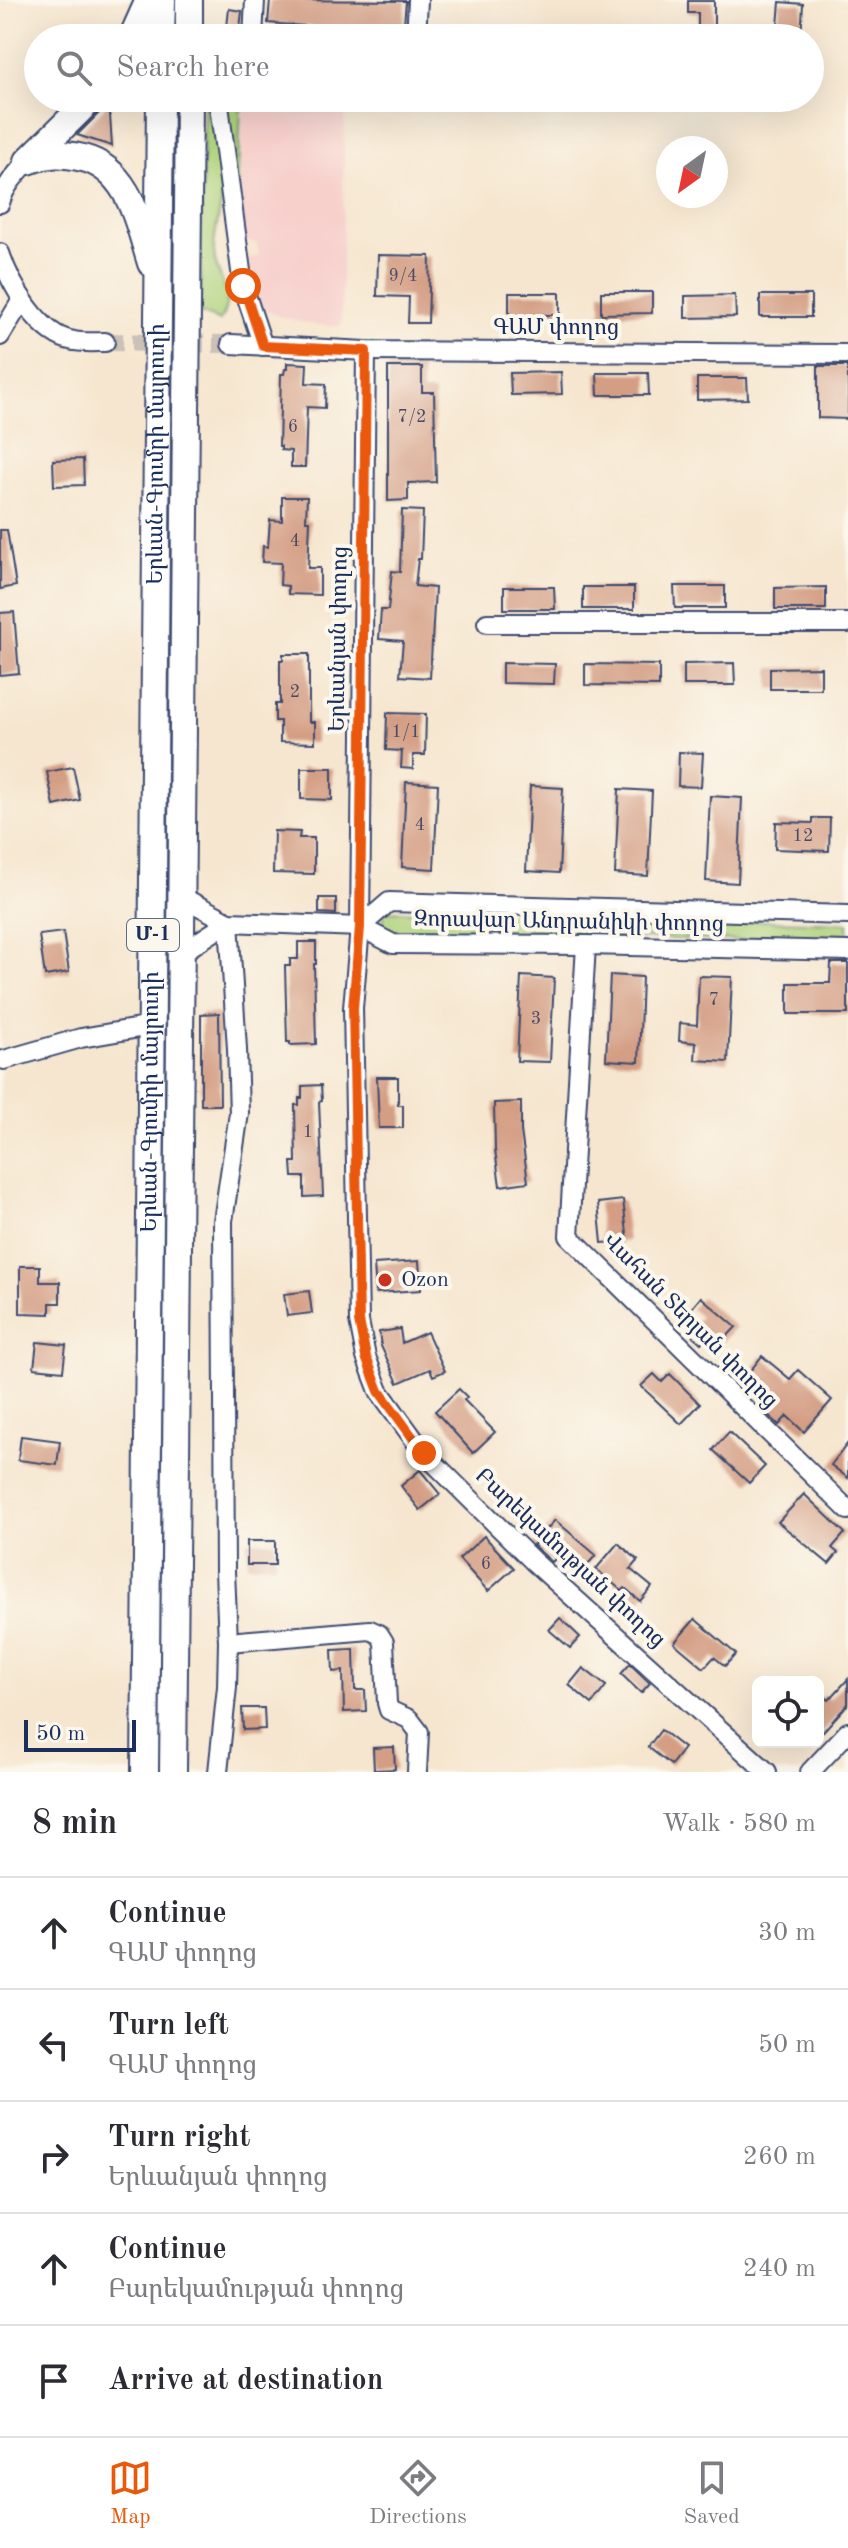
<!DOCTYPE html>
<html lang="en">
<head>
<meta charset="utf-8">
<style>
  body { margin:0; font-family:"Old Standard TT","Noto Serif Armenian",serif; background:#f2f2f3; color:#2b2b33 }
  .controls { position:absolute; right:24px; bottom:24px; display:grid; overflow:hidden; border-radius:12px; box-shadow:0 8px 32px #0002 }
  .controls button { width:72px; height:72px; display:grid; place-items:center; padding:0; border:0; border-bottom:2px solid #e1e1e2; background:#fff; color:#2b2b33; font:40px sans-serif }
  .compass { position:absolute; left:656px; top:136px; width:72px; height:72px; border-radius:50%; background:#fff; box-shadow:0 8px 32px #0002; rotate:213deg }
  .scale { position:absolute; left:24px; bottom:20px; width:112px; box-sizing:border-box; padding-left:8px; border:4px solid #1b2f5e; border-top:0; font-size:22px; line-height:28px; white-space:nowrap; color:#1b2f5e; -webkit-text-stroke:6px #fbf7ec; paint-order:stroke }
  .stop { position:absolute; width:24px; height:24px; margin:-18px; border:6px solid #ea580c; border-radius:50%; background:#fff }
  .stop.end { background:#ea580c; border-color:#fff; box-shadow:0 2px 8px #0008 }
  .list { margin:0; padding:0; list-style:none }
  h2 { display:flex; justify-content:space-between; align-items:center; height:104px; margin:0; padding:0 32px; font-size:34px }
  h2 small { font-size:26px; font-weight:400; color:#7c7c81 }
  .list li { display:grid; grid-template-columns:52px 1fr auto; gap:24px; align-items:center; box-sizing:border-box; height:112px; padding:0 32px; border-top:2px solid #e1e1e2 }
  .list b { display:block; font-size:30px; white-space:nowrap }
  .list p { margin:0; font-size:26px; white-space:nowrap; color:#7c7c81 }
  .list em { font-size:26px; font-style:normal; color:#7c7c81 }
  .icon { flex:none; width:44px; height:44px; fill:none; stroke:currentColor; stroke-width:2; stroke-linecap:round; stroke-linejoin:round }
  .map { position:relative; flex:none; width:848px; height:1772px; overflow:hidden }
  .search { position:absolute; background:#fff; box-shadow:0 8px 32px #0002; left:24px; right:24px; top:24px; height:88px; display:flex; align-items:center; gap:20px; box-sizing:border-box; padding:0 28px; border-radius:44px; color:#7c7c81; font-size:30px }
  .sheet { height:664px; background:#fff }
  nav { display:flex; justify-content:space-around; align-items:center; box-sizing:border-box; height:112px; border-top:2px solid #e1e1e2; background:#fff; font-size:22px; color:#7c7c81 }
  nav a { display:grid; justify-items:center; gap:4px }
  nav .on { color:#ea580c }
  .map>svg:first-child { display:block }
  .built { fill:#f7d0cc }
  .green { fill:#afd27b; stroke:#65806c; stroke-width:2 }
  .building { fill:#d49e84 }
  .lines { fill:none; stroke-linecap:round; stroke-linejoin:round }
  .minor-tunnel { stroke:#cac1b8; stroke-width:18; stroke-dasharray:18 9; stroke-linecap:butt }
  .minor-casing { stroke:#3c4a6f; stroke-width:22 }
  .highway-casing { stroke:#3c4a6f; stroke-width:30 }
  .minor { stroke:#fff; stroke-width:18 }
  .highway { stroke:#fff; stroke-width:26 }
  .route { stroke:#ea580c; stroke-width:10 }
  .poi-dot { fill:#c8321e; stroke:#fbf7ec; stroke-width:3 }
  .labels { text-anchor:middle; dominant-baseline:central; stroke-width:8; stroke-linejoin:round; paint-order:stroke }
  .number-label { font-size:18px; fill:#494b68 }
  .shield { fill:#fbf7ec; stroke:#5e6b89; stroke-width:2 }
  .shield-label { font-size:20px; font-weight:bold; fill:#1b2f5e }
  .street-label { font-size:22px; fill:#1b2f5e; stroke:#fbf7ec }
  .poi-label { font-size:22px; fill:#1b2f5e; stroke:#fbf7ec; text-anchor:start }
</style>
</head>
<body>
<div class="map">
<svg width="848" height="1772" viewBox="0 0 848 1772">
  <rect width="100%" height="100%" fill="#fbf7ec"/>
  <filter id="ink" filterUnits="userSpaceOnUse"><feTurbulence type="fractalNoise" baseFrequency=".0125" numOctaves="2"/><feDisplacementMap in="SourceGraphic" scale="16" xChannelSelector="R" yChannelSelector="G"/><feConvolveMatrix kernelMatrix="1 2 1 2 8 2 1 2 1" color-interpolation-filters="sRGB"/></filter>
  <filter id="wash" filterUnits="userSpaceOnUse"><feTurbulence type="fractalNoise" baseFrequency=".006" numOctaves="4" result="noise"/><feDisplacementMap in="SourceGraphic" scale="32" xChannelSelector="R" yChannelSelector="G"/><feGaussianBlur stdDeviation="1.8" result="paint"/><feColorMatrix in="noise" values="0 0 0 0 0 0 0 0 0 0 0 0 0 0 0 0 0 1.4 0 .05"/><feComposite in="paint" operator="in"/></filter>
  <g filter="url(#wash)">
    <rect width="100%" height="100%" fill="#f6e6cf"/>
    <polygon class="built" points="244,98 345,98 341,326 316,325 293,320 276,315 257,303 248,258 259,256 257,244 243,240 242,222 240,185"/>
    <g class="green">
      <polygon points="169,98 180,98 177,314 167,313"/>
      <path d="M204,101C216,128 223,164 222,194C221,212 214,231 214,250C215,284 238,287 220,321L200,313Z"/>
      <polygon points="228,104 241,106 237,199 227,113"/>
      <polygon points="167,395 178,395 170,1170 159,1170"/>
      <polygon points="384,911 848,923 848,943 383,932"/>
      <polygon points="159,1199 170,1199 164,1772 153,1772"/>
    </g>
    <g id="blocks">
      <g class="building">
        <polygon points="270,0 406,1 403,34 268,23"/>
        <polygon points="688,1 714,1 714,29 698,28 698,13 688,13"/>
        <polygon points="780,2 803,4 801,38 777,38"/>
        <polygon points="229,9 242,11 240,28 227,27"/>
        <polygon points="109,100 112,146 77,135 103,109"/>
        <polygon points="378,255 430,256 428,323 408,323 409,297 377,296"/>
        <polygon points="601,292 652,292 652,313 601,314"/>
        <rect x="509" y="293" width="51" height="22"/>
        <polygon points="735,295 736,317 685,318 685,296"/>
        <rect x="760" y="295" width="51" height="22"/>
        <polygon points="287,363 307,364 306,383 326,384 325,408 307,407 305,467 291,467 291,451 281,450 281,446 279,446 281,374 284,374 285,369 287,369"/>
        <polygon points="818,366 848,366 848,419 818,418"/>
        <polygon points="388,367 422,367 422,392 434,392 436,482 408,483 408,500 388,501"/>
        <polygon points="561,372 562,394 511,395 510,373"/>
        <polygon points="597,373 648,373 649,395 598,395"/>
        <polygon points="697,378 747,378 748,399 697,400"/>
        <polygon points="83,459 84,485 54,486 53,460"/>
        <polygon points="282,497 307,497 306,521 310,521 308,568 320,568 320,595 288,594 288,586 280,585 281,563 262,562 263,546 268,547 270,520 282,521"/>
        <polygon points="402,510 423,511 421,559 418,559 415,586 435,588 430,678 400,676 403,641 379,639 381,610 388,610 392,571 400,572"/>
        <polygon points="0,530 7,530 16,586 0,589"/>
        <polygon points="674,586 725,586 725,608 675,608"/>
        <polygon points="504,587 554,587 555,609 504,609"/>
        <rect x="583" y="587" width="51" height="22"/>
        <polygon points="826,587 826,609 775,609 775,588"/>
        <polygon points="14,612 19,673 0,675 0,613"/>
        <polygon points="283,654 309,654 309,722 315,722 315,743 280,742 280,721 275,721 275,704 280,704 280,660 283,660"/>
        <polygon points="502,663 555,664 554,684 502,683"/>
        <polygon points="734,663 735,685 684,685 684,664"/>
        <polygon points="585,664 659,665 659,686 585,685"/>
        <polygon points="821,667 821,689 770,689 770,668"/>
        <polygon points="387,713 426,714 425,755 413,755 413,769 401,768 402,751 386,750"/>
        <polygon points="679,752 703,753 701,787 678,786"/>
        <polygon points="73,767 80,800 54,806 47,772"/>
        <polygon points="301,768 332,768 332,800 301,799"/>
        <polygon points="406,782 438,784 434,869 402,867"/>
        <polygon points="530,786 563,788 559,873 526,871"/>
        <polygon points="619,789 652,791 648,876 615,874"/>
        <polygon points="710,796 742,798 738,883 706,881"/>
        <polygon points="813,818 830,818 829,851 775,849 776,822 813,823"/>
        <polygon points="274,831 300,832 299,838 314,838 314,874 273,873"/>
        <polygon points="319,898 336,898 336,914 319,913"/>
        <polygon points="63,932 69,972 45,976 39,935"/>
        <polygon points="298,942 316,942 316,964 314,964 316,1044 290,1045 290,1042 287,1042 285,966 290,966 290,959 298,959"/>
        <polygon points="831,963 848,963 848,1014 788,1014 788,983 830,983"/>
        <polygon points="610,975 642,977 639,1062 606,1060"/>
        <polygon points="521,976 554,978 550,1062 517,1061"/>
        <polygon points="699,976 732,977 728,1062 695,1060 696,1043 679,1041 680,1023 697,1025"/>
        <polygon points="219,1013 220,1105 201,1105 201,1014"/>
        <polygon points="377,1077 398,1077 398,1105 403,1105 403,1128 379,1128"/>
        <polygon points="321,1085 322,1101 319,1102 323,1196 304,1197 304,1177 293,1177 292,1162 296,1162 295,1105 299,1105 299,1098 302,1098 302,1086"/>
        <polygon points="521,1102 521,1131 528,1182 500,1186 495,1150 494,1103"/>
        <polygon points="623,1200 628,1241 602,1243 598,1203"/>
        <polygon points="419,1261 421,1290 376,1293 374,1264"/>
        <polygon points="20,1266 40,1266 40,1282 60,1282 60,1303 50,1303 50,1314 20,1313"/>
        <polygon points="309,1291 312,1313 287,1316 284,1294"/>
        <polygon points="701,1297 736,1327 720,1344 709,1334 701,1343 687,1331 700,1317 691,1309"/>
        <polygon points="400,1329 402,1343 427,1332 445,1371 433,1376 430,1369 398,1383 381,1346 379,1332"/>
        <polygon points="37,1342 66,1345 63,1371 34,1368"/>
        <polygon points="762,1356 790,1379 798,1370 832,1400 804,1432 787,1416 779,1425 763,1410 770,1402 743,1380"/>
        <polygon points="654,1374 662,1382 670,1374 700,1404 681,1424 641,1386"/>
        <polygon points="459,1389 467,1397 464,1400 495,1432 473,1453 435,1411"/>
        <polygon points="729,1432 765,1466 749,1483 713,1450"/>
        <polygon points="21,1436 60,1441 57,1465 18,1460"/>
        <polygon points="848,1443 848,1478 831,1465"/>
        <polygon points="420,1470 440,1494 420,1510 401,1486"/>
        <polygon points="804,1494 845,1533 832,1548 838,1553 829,1564 778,1522"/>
        <polygon points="555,1520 596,1555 581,1572 560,1554 552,1562 533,1545"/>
        <polygon points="484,1536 514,1568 488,1591 459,1559"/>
        <rect x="247" y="1541" width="28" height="24"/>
        <polygon points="618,1543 638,1560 630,1569 652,1587 640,1601 625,1588 622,1591 596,1569"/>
        <polygon points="560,1618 580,1637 570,1648 549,1630"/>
        <polygon points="695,1619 736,1654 725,1666 714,1657 704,1668 674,1643"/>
        <polygon points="354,1649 355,1690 365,1690 366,1711 344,1712 343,1671 333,1672 332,1650"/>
        <polygon points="630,1664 650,1683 641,1693 621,1674"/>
        <polygon points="583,1668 606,1686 592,1704 569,1685"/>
        <polygon points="848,1679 848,1704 818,1737 818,1701 823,1695 829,1700"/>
        <polygon points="242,1708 264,1708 265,1729 243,1730"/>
        <polygon points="661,1730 684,1748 671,1765 648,1747"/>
        <polygon points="394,1747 395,1769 374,1770 373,1748"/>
      </g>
    </g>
  </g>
  <g filter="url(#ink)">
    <use href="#blocks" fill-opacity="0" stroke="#3c4a6f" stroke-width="2"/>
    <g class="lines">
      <polyline class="minor-tunnel" points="105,342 231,344"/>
      <g class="minor-casing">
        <g id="minor">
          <polyline points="253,38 255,0"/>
          <polyline points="416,38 418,0"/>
          <polyline points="218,98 243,286 263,346"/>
          <path d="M0,203C4,187 17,173 28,161"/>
          <path d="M0,253C10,284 39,336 74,341C84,343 95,342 105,342"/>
          <polyline points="0,336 22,300"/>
          <polyline points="231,344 366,351 848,354"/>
          <polyline points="366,351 360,927 353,1008 359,1321 366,1357 379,1391 424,1453 533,1561 767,1772"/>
          <polyline points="487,623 848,623"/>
          <polyline points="182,897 229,922 360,927 393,944 586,945 848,951"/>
          <polyline points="229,922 237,1049 239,1113 223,1221 225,1571 228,1642 370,1630 379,1634 384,1642 387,1703 389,1710 409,1719 419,1732 417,1772"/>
          <polyline points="360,927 389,902 848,915"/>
          <polyline points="586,945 569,1236 848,1510"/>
          <polyline points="181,953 229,922"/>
          <polyline points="4,1060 81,1038 151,1026"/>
          <polyline points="218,1772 227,1687 228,1642"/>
          <polyline points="810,1772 848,1732"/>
        </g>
      </g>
      <g class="highway-casing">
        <g id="highway">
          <polyline points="132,38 149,0"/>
          <polyline points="161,38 162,0"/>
          <polyline points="189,38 189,0"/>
          <polyline points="31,158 92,98"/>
          <path d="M28,161C51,153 60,153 83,158C130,170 138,223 151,263"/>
          <path id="s1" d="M145,1772L160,98"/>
          <polyline points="173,1772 189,98"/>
        </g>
      </g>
      <use href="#minor" class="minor"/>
      <use href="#highway" class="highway"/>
    </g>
  </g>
  <g class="lines" filter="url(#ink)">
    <polyline class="route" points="243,286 263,346 366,351 360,927 353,1008 359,1321 366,1357 379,1391 424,1453"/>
  </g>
  <circle class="poi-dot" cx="385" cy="1280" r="8"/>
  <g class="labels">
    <g class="number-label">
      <text x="403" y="276">9/4</text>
      <text x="412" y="417">7/2</text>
      <text x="293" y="427">6</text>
      <text x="295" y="541">4</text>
      <text x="295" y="692">2</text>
      <text x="406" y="732">1/1</text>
      <text x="420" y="825">4</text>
      <text x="803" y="836">12</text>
      <text x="714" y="1000">7</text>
      <text x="536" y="1019">3</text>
      <text x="308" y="1132">1</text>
      <text x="486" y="1564">6</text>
    </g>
    <rect class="shield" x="127" y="919" width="52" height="32" rx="6"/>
    <g class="shield-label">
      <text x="153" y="935">Մ-1</text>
    </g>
    <g class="street-label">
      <text x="556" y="328">ԳԱՄ փողոց</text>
      <text stroke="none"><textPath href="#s1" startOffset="1318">Երևան-Գյումրի մայրուղի</textPath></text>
      <text transform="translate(339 639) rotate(-89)">Երևանյան փողոց</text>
      <text transform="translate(569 922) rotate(1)">Զորավար Անդրանիկի փողոց</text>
      <text stroke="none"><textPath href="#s1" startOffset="670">Երևան-Գյումրի մայրուղի</textPath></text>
      <text transform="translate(690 1321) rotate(45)">Վահան Տերյան փողոց</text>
      <text transform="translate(570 1558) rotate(43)">Բարեկամության փողոց</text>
    </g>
    <g class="poi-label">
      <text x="401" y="1280">Ozon</text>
    </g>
  </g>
</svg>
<div class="controls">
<button><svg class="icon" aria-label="locate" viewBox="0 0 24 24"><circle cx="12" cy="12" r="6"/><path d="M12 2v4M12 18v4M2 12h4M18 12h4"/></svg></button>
</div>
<svg class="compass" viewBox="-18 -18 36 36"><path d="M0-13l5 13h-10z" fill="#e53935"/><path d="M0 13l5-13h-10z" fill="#7c7c81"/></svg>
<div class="scale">50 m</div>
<div class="stop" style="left:243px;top:286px"></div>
<div class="stop end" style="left:424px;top:1453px"></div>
<div class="search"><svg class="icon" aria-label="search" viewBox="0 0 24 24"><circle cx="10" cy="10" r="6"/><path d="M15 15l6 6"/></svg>Search here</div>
</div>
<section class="sheet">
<h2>8 min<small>Walk · 580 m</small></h2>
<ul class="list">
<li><svg class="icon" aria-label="ahead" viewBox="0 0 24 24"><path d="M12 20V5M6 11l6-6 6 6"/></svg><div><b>Continue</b><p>ԳԱՄ փողոց</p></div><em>30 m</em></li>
<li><svg class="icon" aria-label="left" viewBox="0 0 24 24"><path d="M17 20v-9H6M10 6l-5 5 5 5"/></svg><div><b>Turn left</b><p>ԳԱՄ փողոց</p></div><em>50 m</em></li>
<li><svg class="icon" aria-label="right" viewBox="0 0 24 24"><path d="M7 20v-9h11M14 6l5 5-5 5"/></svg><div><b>Turn right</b><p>Երևանյան փողոց</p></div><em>260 m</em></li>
<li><svg class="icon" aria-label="ahead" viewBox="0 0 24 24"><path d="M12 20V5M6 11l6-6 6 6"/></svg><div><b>Continue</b><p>Բարեկամության փողոց</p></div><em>240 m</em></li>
<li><svg class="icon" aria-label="arrive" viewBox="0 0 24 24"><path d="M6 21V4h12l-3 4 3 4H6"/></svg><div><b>Arrive at destination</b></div></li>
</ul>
</section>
<nav>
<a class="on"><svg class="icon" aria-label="map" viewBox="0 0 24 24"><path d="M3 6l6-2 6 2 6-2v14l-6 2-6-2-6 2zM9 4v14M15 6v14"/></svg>Map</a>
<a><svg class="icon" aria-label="directions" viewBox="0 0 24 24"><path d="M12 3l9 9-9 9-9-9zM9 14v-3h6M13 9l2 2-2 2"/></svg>Directions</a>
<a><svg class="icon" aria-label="saved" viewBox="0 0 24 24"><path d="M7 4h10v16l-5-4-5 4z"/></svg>Saved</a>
</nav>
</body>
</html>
